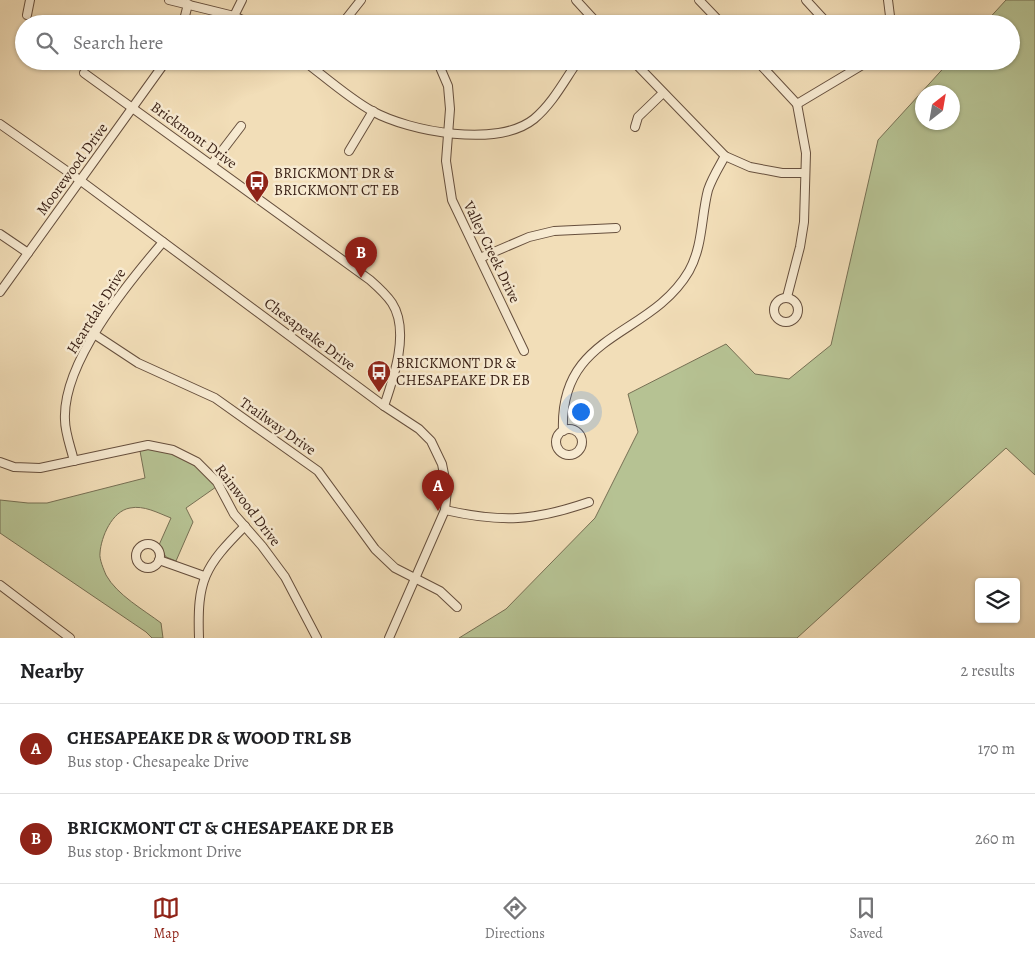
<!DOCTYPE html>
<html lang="en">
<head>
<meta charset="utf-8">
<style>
  body { margin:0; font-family:Alegreya,serif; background:#f2f2f2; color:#202124 }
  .controls { position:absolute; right:15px; bottom:15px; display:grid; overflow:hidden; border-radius:5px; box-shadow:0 1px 4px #0004 }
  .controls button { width:45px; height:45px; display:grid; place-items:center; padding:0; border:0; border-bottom:1px solid #e0e0e0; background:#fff; color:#202124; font:25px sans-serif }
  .compass { position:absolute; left:915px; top:85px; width:45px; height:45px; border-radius:50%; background:#fff; box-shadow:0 1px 4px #0004; rotate:31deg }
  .you { position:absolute; left:580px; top:411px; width:18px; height:18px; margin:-12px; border:4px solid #fff; border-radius:50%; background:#1a73e8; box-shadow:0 0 0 8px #1a73e833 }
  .badge { display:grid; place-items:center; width:32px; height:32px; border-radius:50%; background:#8f2418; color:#fff; font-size:16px; font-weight:700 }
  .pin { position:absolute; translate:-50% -41px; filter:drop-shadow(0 1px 2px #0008) }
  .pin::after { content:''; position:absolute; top:26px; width:18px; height:15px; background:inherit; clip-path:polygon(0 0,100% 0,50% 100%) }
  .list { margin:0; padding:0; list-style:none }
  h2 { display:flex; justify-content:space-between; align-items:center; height:65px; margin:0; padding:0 20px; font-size:21px }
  h2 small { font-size:16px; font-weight:400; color:#757577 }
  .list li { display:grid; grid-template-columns:32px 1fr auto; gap:15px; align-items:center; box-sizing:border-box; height:90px; padding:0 20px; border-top:1px solid #e0e0e0 }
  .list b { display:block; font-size:19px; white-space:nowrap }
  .list p { margin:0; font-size:16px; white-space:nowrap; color:#757577 }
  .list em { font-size:16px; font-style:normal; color:#757577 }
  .icon { flex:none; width:28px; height:28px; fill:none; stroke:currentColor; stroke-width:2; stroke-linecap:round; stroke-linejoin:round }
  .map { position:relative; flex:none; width:1035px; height:638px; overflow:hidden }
  .search { position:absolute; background:#fff; box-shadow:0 1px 4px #0004; left:15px; right:15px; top:15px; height:55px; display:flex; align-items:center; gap:12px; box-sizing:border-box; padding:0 18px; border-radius:28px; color:#757577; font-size:19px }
  .sheet { height:245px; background:#fff }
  nav { display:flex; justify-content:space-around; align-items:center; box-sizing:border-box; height:70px; border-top:1px solid #e0e0e0; background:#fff; font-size:14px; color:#757577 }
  nav a { display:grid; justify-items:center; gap:2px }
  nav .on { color:#8f2418 }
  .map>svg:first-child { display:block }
  .green { fill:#b6c293; stroke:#777054; fill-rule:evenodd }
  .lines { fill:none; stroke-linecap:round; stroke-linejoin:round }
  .minor-casing { stroke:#664f3d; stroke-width:10 }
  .minor { stroke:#f7ead1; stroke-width:8 }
  .labels { text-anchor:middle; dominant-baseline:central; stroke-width:5; stroke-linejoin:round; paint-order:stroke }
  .street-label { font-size:15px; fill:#381f14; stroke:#f7ead1 }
  .poi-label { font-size:15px; fill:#381f14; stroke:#f7ead1; text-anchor:start }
</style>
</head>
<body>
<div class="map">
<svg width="1035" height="638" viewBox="0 0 1035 638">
  <rect width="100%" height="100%" fill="#f2deb8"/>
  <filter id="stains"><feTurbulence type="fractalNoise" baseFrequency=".004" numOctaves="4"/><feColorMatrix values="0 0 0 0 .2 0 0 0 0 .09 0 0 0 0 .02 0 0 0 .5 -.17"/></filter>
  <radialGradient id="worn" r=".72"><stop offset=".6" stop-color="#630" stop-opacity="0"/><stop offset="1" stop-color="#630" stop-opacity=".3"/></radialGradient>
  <g class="green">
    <path d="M1006,0H1035V475L1006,448L797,638H459L506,609L595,518L638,432L628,394L726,344L755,374L789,379L831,345L878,140L950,61H1011V24H984ZM922,92H952V122H922Z"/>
    <path d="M146,449C177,450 197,464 216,487L186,508L193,522L176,561L166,557L159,545L171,518C158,513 144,505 130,508C112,511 101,537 100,553C99,559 104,570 106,575C117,595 144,610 161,623L163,638H152L146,632L0,533V500L28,503H47L145,478L140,451Z"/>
  </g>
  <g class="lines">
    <g class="minor-casing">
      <g id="minor">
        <polyline points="169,0 234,16 251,24"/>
        <polyline points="576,0 598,24"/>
        <polyline points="699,0 722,24"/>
        <polyline points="806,0 828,24"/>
        <polyline points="888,0 891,24"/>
        <polyline points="27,15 30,0"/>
        <polyline points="234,16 242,0"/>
        <polyline points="183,24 188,4"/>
        <polyline points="342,24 361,0"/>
        <path d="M304,61C325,77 350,99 372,111C410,132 498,148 534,119C553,103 564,81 578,61"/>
        <polyline points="633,61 725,156 750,167 782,173 804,173"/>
        <polyline points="757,61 797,104 869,61"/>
        <polyline points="439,65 448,86 450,109 446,161 452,200 524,351"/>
        <path d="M84,73L370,280C378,287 386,294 392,303C410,331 394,377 384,406"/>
        <polyline points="0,124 81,181 384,406 419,429 431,441 442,464 447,489 445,510 389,638"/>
        <polyline points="635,127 638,117 663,93"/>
        <polyline points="349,151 373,111"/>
        <polyline points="212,164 241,126"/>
        <polyline points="0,234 28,253"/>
        <polyline points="480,258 529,237 554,231 616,228"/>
        <polyline points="0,292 166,61"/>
        <polyline points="787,297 800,247 804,222 806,153 797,104"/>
        <circle cx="786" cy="310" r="12"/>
        <polyline points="94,334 138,363 215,398 318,471 375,549 395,568 440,591 457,607"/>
        <circle cx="569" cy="442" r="13"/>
        <path d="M563,431C559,332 650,338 689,271C703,246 701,217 708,190C712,178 719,167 725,156"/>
        <path d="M74,461C71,448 65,433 65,420C62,363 127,284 163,242"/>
        <polyline points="0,462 14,467 40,468 148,445 173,450 197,462 217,482 234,514 262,546 285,577 317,638"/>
        <path d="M445,510C502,523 534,521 589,502"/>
        <circle cx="148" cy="556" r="12"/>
        <polyline points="159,560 204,576"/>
        <polyline points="0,585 70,638"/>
        <path d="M199,638C197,580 204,567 245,526"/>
      </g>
    </g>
    <use href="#minor" class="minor"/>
  </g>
  <defs>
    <g id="bus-pin" transform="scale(1.25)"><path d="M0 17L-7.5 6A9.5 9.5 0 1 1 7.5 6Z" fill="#8f2418" stroke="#f7ead1"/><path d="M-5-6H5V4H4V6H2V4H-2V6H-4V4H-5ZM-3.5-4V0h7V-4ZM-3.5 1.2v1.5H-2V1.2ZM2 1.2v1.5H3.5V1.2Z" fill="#fff"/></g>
  </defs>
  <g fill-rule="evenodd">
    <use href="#bus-pin" x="257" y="182"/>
    <use href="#bus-pin" x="379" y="372"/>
  </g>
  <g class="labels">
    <g class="street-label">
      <text transform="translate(194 135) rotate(36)">Brickmont Drive</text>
      <text transform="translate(72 169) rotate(-54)">Moorewood Drive</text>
      <text transform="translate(492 252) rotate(64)">Valley Creek Drive</text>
      <text transform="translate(96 311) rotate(-58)">Heartdale Drive</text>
      <text transform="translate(310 334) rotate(37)">Chesapeake Drive</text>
      <text transform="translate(278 426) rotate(35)">Trailway Drive</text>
      <text transform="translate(248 505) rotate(53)">Rainwood Drive</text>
    </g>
    <g class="poi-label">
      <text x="274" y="173">BRICKMONT DR &amp;<tspan x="274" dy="17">BRICKMONT CT EB</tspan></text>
      <text x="396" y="363">BRICKMONT DR &amp;<tspan x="396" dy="17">CHESAPEAKE DR EB</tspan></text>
    </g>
  </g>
  <rect width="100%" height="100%" filter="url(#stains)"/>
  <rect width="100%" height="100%" fill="url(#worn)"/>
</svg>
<div class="controls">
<button><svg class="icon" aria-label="layers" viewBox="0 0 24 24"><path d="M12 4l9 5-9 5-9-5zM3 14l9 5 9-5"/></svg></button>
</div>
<svg class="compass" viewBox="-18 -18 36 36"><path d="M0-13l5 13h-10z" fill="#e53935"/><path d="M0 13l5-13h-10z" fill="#757577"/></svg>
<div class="you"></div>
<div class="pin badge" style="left:438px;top:511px">A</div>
<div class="pin badge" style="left:361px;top:278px">B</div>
<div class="search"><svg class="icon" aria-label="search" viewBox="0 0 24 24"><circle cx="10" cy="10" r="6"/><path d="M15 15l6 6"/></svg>Search here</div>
</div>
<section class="sheet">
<h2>Nearby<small>2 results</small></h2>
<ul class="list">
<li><span class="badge">A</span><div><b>CHESAPEAKE DR &amp; WOOD TRL SB</b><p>Bus stop · Chesapeake Drive</p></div><em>170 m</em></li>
<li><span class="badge">B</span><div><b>BRICKMONT CT &amp; CHESAPEAKE DR EB</b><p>Bus stop · Brickmont Drive</p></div><em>260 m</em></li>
</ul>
</section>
<nav>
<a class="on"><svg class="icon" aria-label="map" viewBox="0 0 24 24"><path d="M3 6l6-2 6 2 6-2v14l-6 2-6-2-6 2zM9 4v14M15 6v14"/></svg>Map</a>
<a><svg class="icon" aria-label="directions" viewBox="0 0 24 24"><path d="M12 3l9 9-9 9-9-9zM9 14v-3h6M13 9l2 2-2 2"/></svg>Directions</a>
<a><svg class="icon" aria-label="saved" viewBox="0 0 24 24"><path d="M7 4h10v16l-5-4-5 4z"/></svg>Saved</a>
</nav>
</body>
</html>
